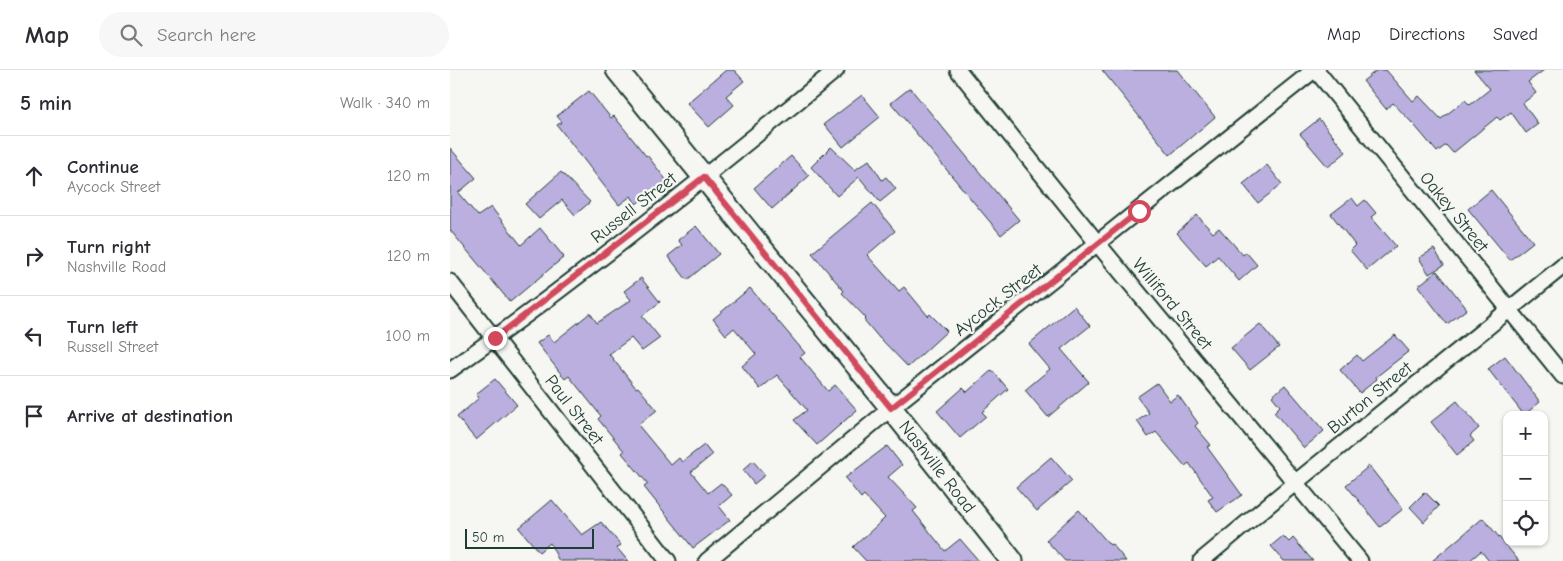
<!DOCTYPE html>
<html lang="en">
<head>
<meta charset="utf-8">
<style>
  body { margin:0; font-family:"Comic Neue",sans-serif; background:#f7f7f7; color:#2b2b33 }
  .controls { position:absolute; right:15px; bottom:15px; display:grid; overflow:hidden; border-radius:10px; box-shadow:0 1px 4px #0004 }
  .controls button { width:45px; height:45px; display:grid; place-items:center; padding:0; border:0; border-bottom:1px solid #e1e1e2; background:#fff; color:#2b2b33; font:25px sans-serif }
  .scale { position:absolute; left:15px; bottom:12px; width:129px; box-sizing:border-box; padding-left:5px; border:2px solid #1f3d34; border-top:0; font-size:14px; line-height:18px; white-space:nowrap; color:#1f3d34; -webkit-text-stroke:4px #f6f6f2; paint-order:stroke }
  .stop { position:absolute; width:15px; height:15px; margin:-11px; border:4px solid #d1495b; border-radius:50%; background:#fff }
  .stop.end { background:#d1495b; border-color:#fff; box-shadow:0 1px 5px #0008 }
  .list { margin:0; padding:0; list-style:none }
  h2 { display:flex; justify-content:space-between; align-items:center; height:65px; margin:0; padding:0 20px; font-size:21px }
  h2 small { font-size:16px; font-weight:400; color:#7c7c81 }
  .list li { display:grid; grid-template-columns:32px 1fr auto; gap:15px; align-items:center; box-sizing:border-box; height:80px; padding:0 20px; border-top:1px solid #e1e1e2 }
  .list b { display:block; font-size:19px; white-space:nowrap }
  .list p { margin:0; font-size:16px; white-space:nowrap; color:#7c7c81 }
  .list em { font-size:16px; font-style:normal; color:#7c7c81 }
  .icon { flex:none; width:28px; height:28px; fill:none; stroke:currentColor; stroke-width:2; stroke-linecap:round; stroke-linejoin:round }
  .map { position:relative; flex:none; width:1113px; height:491px; overflow:hidden }
  header { display:flex; align-items:center; gap:30px; box-sizing:border-box; height:70px; padding:0 25px; background:#fff; border-bottom:1px solid #e1e1e2 }
  header strong { font-size:24px }
  nav { display:flex; gap:28px; margin-inline-start:auto; font-size:18px }
  .search { width:350px; height:45px; background:#f7f7f7; display:flex; align-items:center; gap:12px; box-sizing:border-box; padding:0 18px; border-radius:28px; color:#7c7c81; font-size:19px }
  main { display:flex }
  aside { flex:1; background:#fff }
  .map>svg:first-child { display:block }
  .building { fill:#bbafe0; stroke:#1f3d34 }
  .lines { fill:none; stroke-linecap:round; stroke-linejoin:round }
  .street-casing { stroke:#1f3d34; stroke-width:19 }
  .secondary-casing { stroke:#1f3d34; stroke-width:25 }
  .street { stroke:#f6f6f2; stroke-width:15 }
  .secondary { stroke:#f6f6f2; stroke-width:21 }
  .route { stroke:#d1495b; stroke-width:6 }
  .labels { text-anchor:middle; dominant-baseline:central; stroke-width:4.5; stroke-linejoin:round; paint-order:stroke }
  .street-label { font-size:18px; fill:#1f3d34; stroke:#f6f6f2 }
</style>
</head>
<body>
<header>
<strong>Map</strong>
<div class="search"><svg class="icon" aria-label="search" viewBox="0 0 24 24"><circle cx="10" cy="10" r="6"/><path d="M15 15l6 6"/></svg>Search here</div>
<nav><a>Map</a><a>Directions</a><a>Saved</a></nav>
</header>
<main>
<aside>
<h2>5 min<small>Walk · 340 m</small></h2>
<ul class="list">
<li><svg class="icon" aria-label="ahead" viewBox="0 0 24 24"><path d="M12 20V5M6 11l6-6 6 6"/></svg><div><b>Continue</b><p>Aycock Street</p></div><em>120 m</em></li>
<li><svg class="icon" aria-label="right" viewBox="0 0 24 24"><path d="M7 20v-9h11M14 6l5 5-5 5"/></svg><div><b>Turn right</b><p>Nashville Road</p></div><em>120 m</em></li>
<li><svg class="icon" aria-label="left" viewBox="0 0 24 24"><path d="M17 20v-9H6M10 6l-5 5 5 5"/></svg><div><b>Turn left</b><p>Russell Street</p></div><em>100 m</em></li>
<li><svg class="icon" aria-label="arrive" viewBox="0 0 24 24"><path d="M6 21V4h12l-3 4 3 4H6"/></svg><div><b>Arrive at destination</b></div></li>
</ul>
</aside>
<div class="map">
<svg width="1113" height="491" viewBox="0 0 1113 491">
  <rect width="100%" height="100%" fill="#f6f6f2"/>
  <filter id="ink" filterUnits="userSpaceOnUse"><feTurbulence type="fractalNoise" baseFrequency=".02" numOctaves="2"/><feDisplacementMap in="SourceGraphic" scale="10" xChannelSelector="R" yChannelSelector="G"/><feConvolveMatrix kernelMatrix="1 2 1 2 8 2 1 2 1" color-interpolation-filters="sRGB"/></filter>
  <g filter="url(#ink)">
    <g class="building">
      <polygon points="276,0 284,0 294,11 276,26 284,35 259,57 237,33"/>
      <polygon points="652,0 727,0 765,47 720,85"/>
      <polygon points="927,0 936,0 963,31 969,26 991,49 1015,30 1020,35 1040,19 1024,0 1094,0 1078,12 1086,23 1073,33 1088,54 1076,63 1061,42 1050,50 1047,47 1003,83 996,75 987,82 965,56 943,33 936,39 913,11"/>
      <polygon points="460,18 569,150 551,165 441,33"/>
      <polygon points="139,21 161,48 164,46 196,86 197,85 217,111 186,134 181,126 169,135 107,55 112,52 107,46"/>
      <polygon points="412,25 430,47 393,77 374,54"/>
      <polygon points="869,49 896,82 878,97 850,64"/>
      <polygon points="381,77 405,100 419,90 432,110 436,107 446,119 430,132 409,107 387,126 361,97"/>
      <polygon points="0,78 26,108 8,123 28,146 41,137 71,175 90,158 114,187 60,232 0,160"/>
      <polygon points="341,86 359,106 322,139 304,118"/>
      <polygon points="817,95 832,114 808,133 793,114"/>
      <polygon points="111,102 140,132 125,145 112,130 89,149 75,134"/>
      <polygon points="1041,120 1083,172 1060,190 1018,139"/>
      <polygon points="902,128 908,136 915,130 926,143 921,147 946,176 917,200 900,180 905,175 881,144"/>
      <polygon points="422,133 445,161 417,185 449,221 454,217 478,246 480,244 497,261 458,297 431,269 430,269 414,250 416,248 392,223 394,221 362,183"/>
      <polygon points="747,145 763,163 769,158 793,185 796,182 807,195 789,211 768,186 756,196 727,163"/>
      <polygon points="246,156 269,184 237,210 218,186 232,175 228,170"/>
      <polygon points="984,179 994,195 979,204 969,188"/>
      <polygon points="987,201 1017,239 997,254 968,216"/>
      <polygon points="191,208 210,232 192,246 210,268 192,281 181,268 159,284 186,318 188,317 207,340 188,355 221,395 229,388 232,392 254,375 262,385 241,402 258,423 271,413 282,425 269,436 280,450 243,478 194,417 198,414 172,383 174,381 148,349 151,346 119,306 115,309 87,273 98,265 104,272 140,243 147,253 181,230 174,221"/>
      <polygon points="300,218 355,283 350,287 378,321 385,315 407,340 367,375 344,350 357,340 327,305 310,319 292,296 306,284 284,258 276,265 263,249"/>
      <polygon points="624,236 640,256 611,279 639,312 598,347 575,320 600,299 579,274"/>
      <polygon points="810,254 829,277 800,300 781,278"/>
      <polygon points="945,265 959,281 926,307 927,309 910,323 890,300 907,285 912,291"/>
      <polygon points="1055,286 1090,332 1074,345 1038,299"/>
      <polygon points="542,300 558,319 532,342 536,346 510,368 487,341 513,318 517,322"/>
      <polygon points="45,309 67,335 26,370 7,347 29,328 26,324"/>
      <polygon points="707,313 720,331 728,325 748,353 745,356 761,375 757,377 792,425 767,442 758,430 763,427 739,393 735,396 706,362 698,367 687,351 699,343 687,327"/>
      <polygon points="835,315 874,361 854,378 824,342 830,336 822,326"/>
      <polygon points="1007,331 1029,358 1020,366 1024,371 1007,385 981,352"/>
      <polygon points="437,376 452,395 438,407 467,438 463,441 495,481 510,469 529,491 416,491 403,477 435,448 414,425 411,428 395,408"/>
      <polygon points="601,387 622,411 587,441 566,417"/>
      <polygon points="303,391 315,405 304,414 293,400"/>
      <polygon points="919,396 953,439 930,457 896,415"/>
      <polygon points="975,422 989,436 974,452 960,437"/>
      <polygon points="102,430 132,465 151,452 171,475 167,478 178,491 109,491 100,473 89,482 69,458"/>
      <polygon points="629,440 660,475 662,474 676,491 615,491 596,470"/>
      <polygon points="1033,448 1069,491 1039,491 1031,481 1019,491 982,491"/>
      <polygon points="833,466 839,472 843,468 863,491 834,491 821,476"/>
    </g>
    <g class="lines">
      <g class="street-casing">
        <g id="street">
          <polyline points="508,0 648,174 910,491"/>
          <polyline points="866,0 1113,306"/>
          <polyline points="0,212 218,491"/>
          <path d="M0,300C133,206 260,103 386,0"/>
          <polyline points="257,491 441,338 864,0"/>
          <polyline points="751,491 846,412 1113,196"/>
        </g>
      </g>
      <g class="secondary-casing">
        <polyline id="secondary" points="167,0 441,338 562,491"/>
      </g>
      <use href="#street" class="street"/>
      <use href="#secondary" class="secondary"/>
    </g>
  </g>
  <g class="lines" filter="url(#ink)">
    <polyline class="route" points="45,268 254,107 441,338 689,141"/>
  </g>
  <g class="labels">
    <g class="street-label">
      <text transform="translate(184 138) rotate(-38)">Russell Street</text>
      <text transform="translate(1004 142) rotate(51)">Oakey Street</text>
      <text transform="translate(548 230) rotate(-38)">Aycock Street</text>
      <text transform="translate(722 234) rotate(50)">Williford Street</text>
      <text transform="translate(920 328) rotate(-39)">Burton Street</text>
      <text transform="translate(124 340) rotate(52)">Paul Street</text>
      <text transform="translate(487 397) rotate(52)">Nashville Road</text>
    </g>
  </g>
</svg>
<div class="controls">
<button>+</button>
<button>−</button>
<button><svg class="icon" aria-label="locate" viewBox="0 0 24 24"><circle cx="12" cy="12" r="6"/><path d="M12 2v4M12 18v4M2 12h4M18 12h4"/></svg></button>
</div>
<div class="scale">50 m</div>
<div class="stop" style="left:689px;top:141px"></div>
<div class="stop end" style="left:45px;top:268px"></div>
</div>
</main>
</body>
</html>
